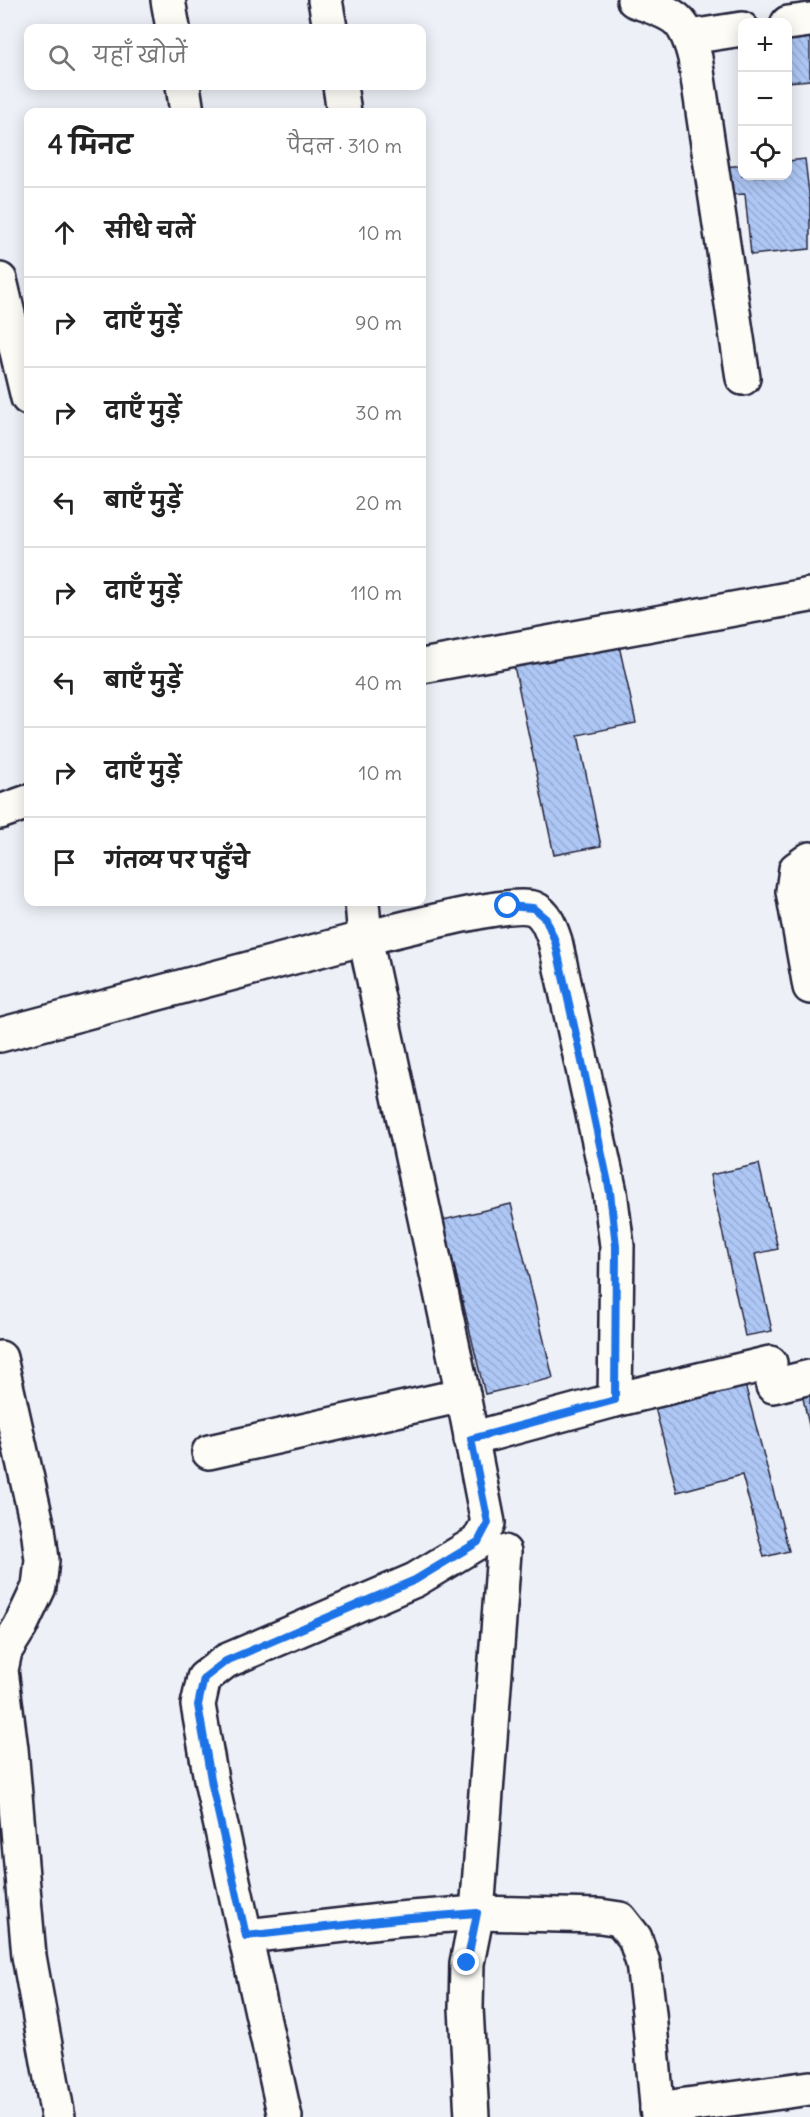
<!DOCTYPE html>
<html lang="hi">
<head>
<meta charset="utf-8">
<style>
  body { margin:0; font-family:Delius,"Playpen Sans Deva",sans-serif; background:#f2f2f2; color:#222 }
  .controls { position:absolute; right:18px; top:18px; display:grid; overflow:hidden; border-radius:12px; box-shadow:0 3px 15px #0003 }
  .controls button { width:54px; height:54px; display:grid; place-items:center; padding:0; border:0; border-bottom:2px solid #e0e0e0; background:#fff; color:#222; font:30px sans-serif }
  .stop { position:absolute; width:18px; height:18px; margin:-14px; border:4px solid #1a73e8; border-radius:50%; background:#fff }
  .stop.end { background:#1a73e8; border-color:#fff; box-shadow:0 2px 6px #0008 }
  .list { margin:0; padding:0; list-style:none }
  h2 { display:flex; justify-content:space-between; align-items:center; height:78px; margin:0; padding:0 24px; font-size:26px }
  h2 small { font-size:20px; font-weight:400; color:#767676 }
  .list li { display:grid; grid-template-columns:39px 1fr auto; gap:18px; align-items:center; box-sizing:border-box; height:90px; padding:0 24px; border-top:2px solid #e0e0e0 }
  .list b { display:block; font-size:22px; white-space:nowrap }
  .list em { font-size:20px; font-style:normal; color:#767676 }
  .icon { flex:none; width:33px; height:33px; fill:none; stroke:currentColor; stroke-width:2; stroke-linecap:round; stroke-linejoin:round }
  .map { position:relative; flex:none; width:810px; height:2117px; overflow:hidden }
  .search { position:absolute; background:#fff; box-shadow:0 3px 15px #0003; left:24px; top:24px; width:402px; height:66px; display:flex; align-items:center; gap:15px; box-sizing:border-box; padding:0 21px; border-radius:12px; color:#767676; font-size:22px }
  .panel { position:absolute; background:#fff; box-shadow:0 3px 15px #0003; left:24px; top:108px; width:402px; height:798px; border-radius:12px }
  .map>svg:first-child { display:block }
  .building { fill:url(#building-back-hatch); stroke:#22223b; stroke-width:1.5 }
  .lines { fill:none; stroke-linecap:round; stroke-linejoin:round }
  .minor-casing { stroke:#22223b; stroke-width:38 }
  .minor { stroke:#fdfcf7; stroke-width:33 }
  .route { stroke:#1a73e8; stroke-width:8 }
</style>
</head>
<body>
<div class="map">
<svg width="810" height="2117" viewBox="0 0 810 2117">
  <defs>
    <pattern id="building-back-hatch" width="6" height="6" patternUnits="userSpaceOnUse" patternTransform="scale(1.5)"><rect width="6" height="6" fill="#aec7f5"/><path d="M-1 5l2 2M0 0l6 6M5-1l2 2" fill="none" stroke="#95abd3"/></pattern>
  </defs>
  <rect width="100%" height="100%" fill="#edf1f7"/>
  <filter id="ink" filterUnits="userSpaceOnUse"><feTurbulence type="fractalNoise" baseFrequency=".0167" numOctaves="2"/><feDisplacementMap in="SourceGraphic" scale="12" xChannelSelector="R" yChannelSelector="G"/><feConvolveMatrix kernelMatrix="1 2 1 2 8 2 1 2 1" color-interpolation-filters="sRGB"/></filter>
  <g filter="url(#ink)">
    <g class="building">
      <polygon points="810,37 810,80 788,82 788,39"/>
      <polygon points="805,159 810,202 810,249 751,255 745,194 729,195 726,167 742,165 742,176 788,176 788,161"/>
      <polygon points="618,641 636,723 578,735 601,846 554,855 513,661"/>
      <polygon points="759,1164 778,1249 755,1254 772,1331 745,1336 710,1175"/>
      <polygon points="511,1204 553,1378 485,1394 443,1220"/>
      <polygon points="742,1373 789,1551 764,1557 742,1475 677,1492 652,1396"/>
      <polygon points="810,1387 810,1430 801,1389"/>
    </g>
    <g class="lines">
      <g class="minor-casing">
        <g id="minor">
          <polyline points="168,0 173,28"/>
          <polyline points="325,0 330,28"/>
          <path d="M634,0C673,15 684,14 695,58L743,378"/>
          <polyline points="788,23 810,20"/>
          <polyline points="690,37 742,29"/>
          <polyline points="183,86 187,112"/>
          <polyline points="340,86 344,112"/>
          <polyline points="0,280 28,398"/>
          <polyline points="422,666 810,595"/>
          <polyline points="0,812 28,802"/>
          <polyline points="810,859 796,869 793,891 810,987"/>
          <polyline points="0,1035 365,938 362,902"/>
          <polyline points="0,1358 38,1528 42,1560 39,1587 20,1627 5,1651 1,1670 11,1749 29,1956 58,2117"/>
          <polyline points="773,1386 810,1377"/>
          <polyline points="471,1439 615,1400 770,1363"/>
          <polyline points="209,1452 463,1395"/>
          <polyline points="246,1936 398,1919 477,1913 600,1916 620,1919 635,1938 643,1963 649,2013 658,2117"/>
          <polyline points="657,2109 810,2088"/>
          <path d="M285,2117L212,1785L198,1705L204,1678L226,1661L415,1580L478,1542L488,1523L463,1395L365,938C396,931 509,900 533,908C546,913 551,929 555,941L610,1192L617,1246L615,1400"/>
          <polyline points="472,2117 466,2008 467,1963 477,1913 504,1552"/>
        </g>
      </g>
      <use href="#minor" class="minor"/>
    </g>
  </g>
  <g class="lines" filter="url(#ink)">
    <polyline class="route" points="467,1963 477,1913 398,1919 246,1936 212,1785 198,1705 204,1678 226,1661 415,1580 478,1542 488,1523 471,1439 615,1400 616,1246 610,1192 581,1057 555,941 546,919 533,908 508,906"/>
  </g>
</svg>
<div class="controls">
<button>+</button>
<button>−</button>
<button><svg class="icon" aria-label="locate" viewBox="0 0 24 24"><circle cx="12" cy="12" r="6"/><path d="M12 2v4M12 18v4M2 12h4M18 12h4"/></svg></button>
</div>
<div class="stop" style="left:508px;top:906px"></div>
<div class="stop end" style="left:467px;top:1963px"></div>
<div class="search"><svg class="icon" aria-label="search" viewBox="0 0 24 24"><circle cx="10" cy="10" r="6"/><path d="M15 15l6 6"/></svg>यहाँ खोजें</div>
<section class="panel">
<h2>4 मिनट<small>पैदल · 310 m</small></h2>
<ul class="list">
<li><svg class="icon" aria-label="ahead" viewBox="0 0 24 24"><path d="M12 20V5M6 11l6-6 6 6"/></svg><div><b>सीधे चलें</b></div><em>10 m</em></li>
<li><svg class="icon" aria-label="right" viewBox="0 0 24 24"><path d="M7 20v-9h11M14 6l5 5-5 5"/></svg><div><b>दाएँ मुड़ें</b></div><em>90 m</em></li>
<li><svg class="icon" aria-label="right" viewBox="0 0 24 24"><path d="M7 20v-9h11M14 6l5 5-5 5"/></svg><div><b>दाएँ मुड़ें</b></div><em>30 m</em></li>
<li><svg class="icon" aria-label="left" viewBox="0 0 24 24"><path d="M17 20v-9H6M10 6l-5 5 5 5"/></svg><div><b>बाएँ मुड़ें</b></div><em>20 m</em></li>
<li><svg class="icon" aria-label="right" viewBox="0 0 24 24"><path d="M7 20v-9h11M14 6l5 5-5 5"/></svg><div><b>दाएँ मुड़ें</b></div><em>110 m</em></li>
<li><svg class="icon" aria-label="left" viewBox="0 0 24 24"><path d="M17 20v-9H6M10 6l-5 5 5 5"/></svg><div><b>बाएँ मुड़ें</b></div><em>40 m</em></li>
<li><svg class="icon" aria-label="right" viewBox="0 0 24 24"><path d="M7 20v-9h11M14 6l5 5-5 5"/></svg><div><b>दाएँ मुड़ें</b></div><em>10 m</em></li>
<li><svg class="icon" aria-label="arrive" viewBox="0 0 24 24"><path d="M6 21V4h12l-3 4 3 4H6"/></svg><div><b>गंतव्य पर पहुँचे</b></div></li>
</ul>
</section>
</div>
</body>
</html>
